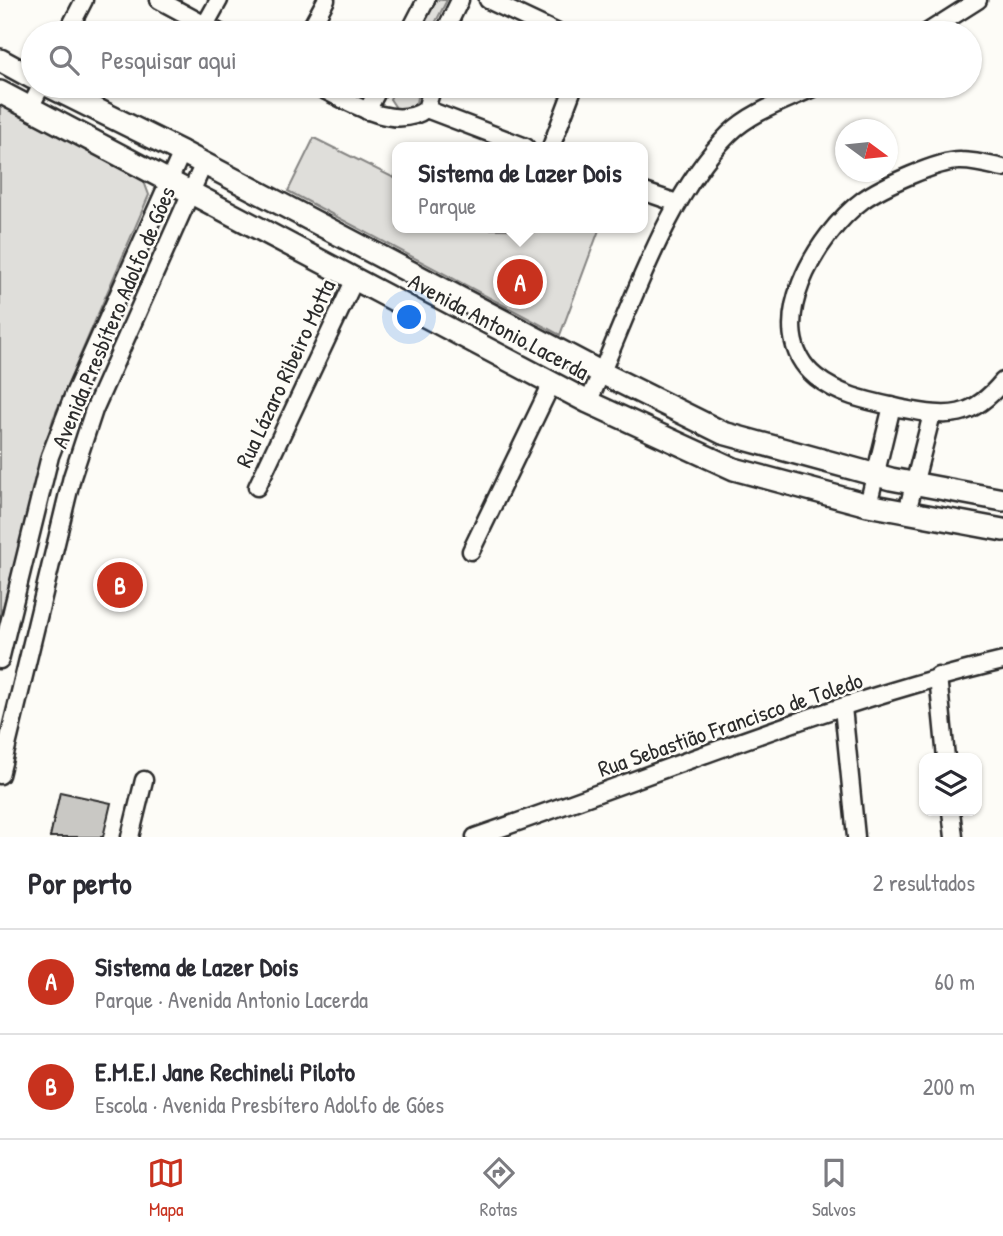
<!DOCTYPE html>
<html lang="pt">
<head>
<meta charset="utf-8">
<style>
  body { margin:0; font-family:"Patrick Hand",sans-serif; background:#f7f7f7; color:#2b2b33 }
  .controls { position:absolute; right:21px; bottom:21px; display:grid; overflow:hidden; border-radius:14px; box-shadow:0 2px 5px #0004 }
  .controls button { width:63px; height:63px; display:grid; place-items:center; padding:0; border:0; border-bottom:2px solid #e1e1e2; background:#fff; color:#2b2b33; font:35px sans-serif }
  .compass { position:absolute; left:835px; top:119px; width:63px; height:63px; border-radius:50%; background:#fff; box-shadow:0 2px 5px #0004; rotate:105deg }
  .you { position:absolute; left:410px; top:318px; width:24px; height:24px; margin:-18px; border:5px solid #fff; border-radius:50%; background:#1a73e8; box-shadow:0 0 0 10px #1a73e833 }
  .badge { display:grid; place-items:center; width:46px; height:46px; border-radius:50%; background:#c8321e; color:#fff; font-size:23px; font-weight:700 }
  .pin { position:absolute; translate:-50% -50%; border:4px solid #fff; box-shadow:0 2px 7px #0006 }
  .popup { position:absolute; left:392px; top:142px; width:256px; height:91px; box-sizing:border-box; display:grid; place-content:center; border-radius:14px; background:#fff; filter:drop-shadow(0 2px 5px #0005); font-size:23px; white-space:nowrap; color:#7c7c81 }
  .popup b { font-size:26px; color:#2b2b33 }
  .popup::after { content:''; position:absolute; left:50%; top:100%; margin-left:-14px; border:14px solid transparent; border-top-color:#fff }
  .list { margin:0; padding:0; list-style:none }
  h2 { display:flex; justify-content:space-between; align-items:center; height:91px; margin:0; padding:0 28px; font-size:30px }
  h2 small { font-size:23px; font-weight:400; color:#7c7c81 }
  .list li { display:grid; grid-template-columns:46px 1fr auto; gap:21px; align-items:center; box-sizing:border-box; height:105px; padding:0 28px; border-top:2px solid #e1e1e2 }
  .list b { display:block; font-size:26px; white-space:nowrap }
  .list p { margin:0; font-size:23px; white-space:nowrap; color:#7c7c81 }
  .list em { font-size:23px; font-style:normal; color:#7c7c81 }
  .icon { flex:none; width:38px; height:38px; fill:none; stroke:currentColor; stroke-width:2; stroke-linecap:round; stroke-linejoin:round }
  .map { position:relative; flex:none; width:1003px; height:837px; overflow:hidden }
  .search { position:absolute; background:#fff; box-shadow:0 2px 5px #0004; left:21px; right:21px; top:21px; height:77px; display:flex; align-items:center; gap:18px; box-sizing:border-box; padding:0 24px; border-radius:38px; color:#7c7c81; font-size:26px }
  .sheet { height:301px; background:#fff }
  nav { display:flex; justify-content:space-around; align-items:center; box-sizing:border-box; height:98px; border-top:2px solid #e1e1e2; background:#fff; font-size:19px; color:#7c7c81 }
  nav a { display:grid; justify-items:center; gap:4px }
  nav .on { color:#c8321e }
  .map>svg:first-child { display:block }
  .green { fill:#dfdeda; stroke:#858482; stroke-width:2 }
  .building { fill:#c9c8c4; stroke:#2b2b2b; stroke-width:2 }
  .lines { fill:none; stroke-linecap:round; stroke-linejoin:round }
  .minor-casing { stroke:#2b2b2b; stroke-width:21 }
  .secondary-casing { stroke:#2b2b2b; stroke-width:26 }
  .minor { stroke:#fdfcf7; stroke-width:16 }
  .secondary { stroke:#fdfcf7; stroke-width:21 }
  .labels { text-anchor:middle; dominant-baseline:central; stroke-width:5; stroke-linejoin:round; paint-order:stroke }
  .street-label { font-size:23px; fill:#2b2b2b; stroke:#fdfcf7 }
</style>
</head>
<body>
<div class="map">
<svg width="1003" height="837" viewBox="0 0 1003 837">
  <rect width="100%" height="100%" fill="#fdfcf7"/>
  <filter id="ink" filterUnits="userSpaceOnUse"><feTurbulence type="fractalNoise" baseFrequency=".0143" numOctaves="2"/><feDisplacementMap in="SourceGraphic" scale="14" xChannelSelector="R" yChannelSelector="G"/><feConvolveMatrix kernelMatrix="1 2 1 2 8 2 1 2 1" color-interpolation-filters="sRGB"/></filter>
  <g filter="url(#ink)">
    <g class="green">
      <polygon points="436,0 447,0 430,33 419,33"/>
      <polygon points="396,86 419,86 416,103 408,109 396,108 390,99"/>
      <polygon points="0,103 143,179 149,195 53,419 0,618"/>
      <polygon points="314,138 394,178 397,171 398,228 599,230 560,335 288,191"/>
    </g>
    <polygon class="building" points="60,792 111,803 103,837 50,837"/>
    <g class="lines">
      <g class="minor-casing">
        <g id="minor">
          <polyline points="159,0 220,33"/>
          <polyline points="488,0 558,33"/>
          <polyline points="205,25 219,0"/>
          <polyline points="67,33 84,0"/>
          <polyline points="308,33 326,0"/>
          <polyline points="409,33 426,0"/>
          <polyline points="444,33 460,0"/>
          <polyline points="926,33 978,0"/>
          <path d="M316,86C346,100 395,133 426,109L433,86"/>
          <polyline points="30,108 41,86"/>
          <polyline points="426,109 526,147"/>
          <polyline points="367,111 380,86"/>
          <polyline points="551,147 574,86"/>
          <path d="M1003,168C990,165 975,161 961,161C939,160 881,187 863,200C818,233 758,330 816,377C841,397 873,402 904,409C950,418 972,419 1003,381"/>
          <polyline points="642,191 677,203"/>
          <path d="M588,402C629,317 662,201 729,134C752,111 788,100 817,86"/>
          <polyline points="257,487 355,279"/>
          <polyline points="868,505 892,406"/>
          <polyline points="907,512 932,414"/>
          <polyline points="471,551 552,383"/>
          <polyline points="0,660 50,456 74,394 182,152"/>
          <polyline points="938,676 946,758"/>
          <polyline points="843,707 856,837"/>
          <polyline points="0,775 72,477 94,410 204,163"/>
          <polyline points="951,811 954,837"/>
          <polyline points="130,837 144,780"/>
          <path d="M475,837C648,778 825,703 1003,661"/>
        </g>
      </g>
      <g class="secondary-casing">
        <g id="secondary">
          <polyline points="0,60 33,78"/>
          <polyline points="49,86 182,152 602,373 723,433 891,479 1003,500"/>
          <polyline points="0,92 588,402 734,469 868,505 1003,530"/>
        </g>
      </g>
      <use href="#minor" class="minor"/>
      <use href="#secondary" class="secondary"/>
    </g>
  </g>
  <g class="labels">
    <g class="street-label">
      <text transform="translate(113 317) rotate(-67)">Avenida Presbítero Adolfo de Góes</text>
      <text transform="translate(499 326) rotate(28)">Avenida Antonio Lacerda</text>
      <text transform="translate(285 373) rotate(-65)">Rua Lázaro Ribeiro Motta</text>
      <text transform="translate(730 724) rotate(-19)">Rua Sebastião Francisco de Toledo</text>
    </g>
  </g>
</svg>
<div class="controls">
<button><svg class="icon" aria-label="layers" viewBox="0 0 24 24"><path d="M12 4l9 5-9 5-9-5zM3 14l9 5 9-5"/></svg></button>
</div>
<svg class="compass" viewBox="-18 -18 36 36"><path d="M0-13l5 13h-10z" fill="#e53935"/><path d="M0 13l5-13h-10z" fill="#7c7c81"/></svg>
<div class="you"></div>
<div class="pin badge" style="left:520px;top:282px">A</div>
<div class="popup"><b>Sistema de Lazer Dois</b>Parque</div>
<div class="pin badge" style="left:120px;top:585px">B</div>
<div class="search"><svg class="icon" aria-label="search" viewBox="0 0 24 24"><circle cx="10" cy="10" r="6"/><path d="M15 15l6 6"/></svg>Pesquisar aqui</div>
</div>
<section class="sheet">
<h2>Por perto<small>2 resultados</small></h2>
<ul class="list">
<li><span class="badge">A</span><div><b>Sistema de Lazer Dois</b><p>Parque · Avenida Antonio Lacerda</p></div><em>60 m</em></li>
<li><span class="badge">B</span><div><b>E.M.E.I Jane Rechineli Piloto</b><p>Escola · Avenida Presbítero Adolfo de Góes</p></div><em>200 m</em></li>
</ul>
</section>
<nav>
<a class="on"><svg class="icon" aria-label="map" viewBox="0 0 24 24"><path d="M3 6l6-2 6 2 6-2v14l-6 2-6-2-6 2zM9 4v14M15 6v14"/></svg>Mapa</a>
<a><svg class="icon" aria-label="directions" viewBox="0 0 24 24"><path d="M12 3l9 9-9 9-9-9zM9 14v-3h6M13 9l2 2-2 2"/></svg>Rotas</a>
<a><svg class="icon" aria-label="saved" viewBox="0 0 24 24"><path d="M7 4h10v16l-5-4-5 4z"/></svg>Salvos</a>
</nav>
</body>
</html>
